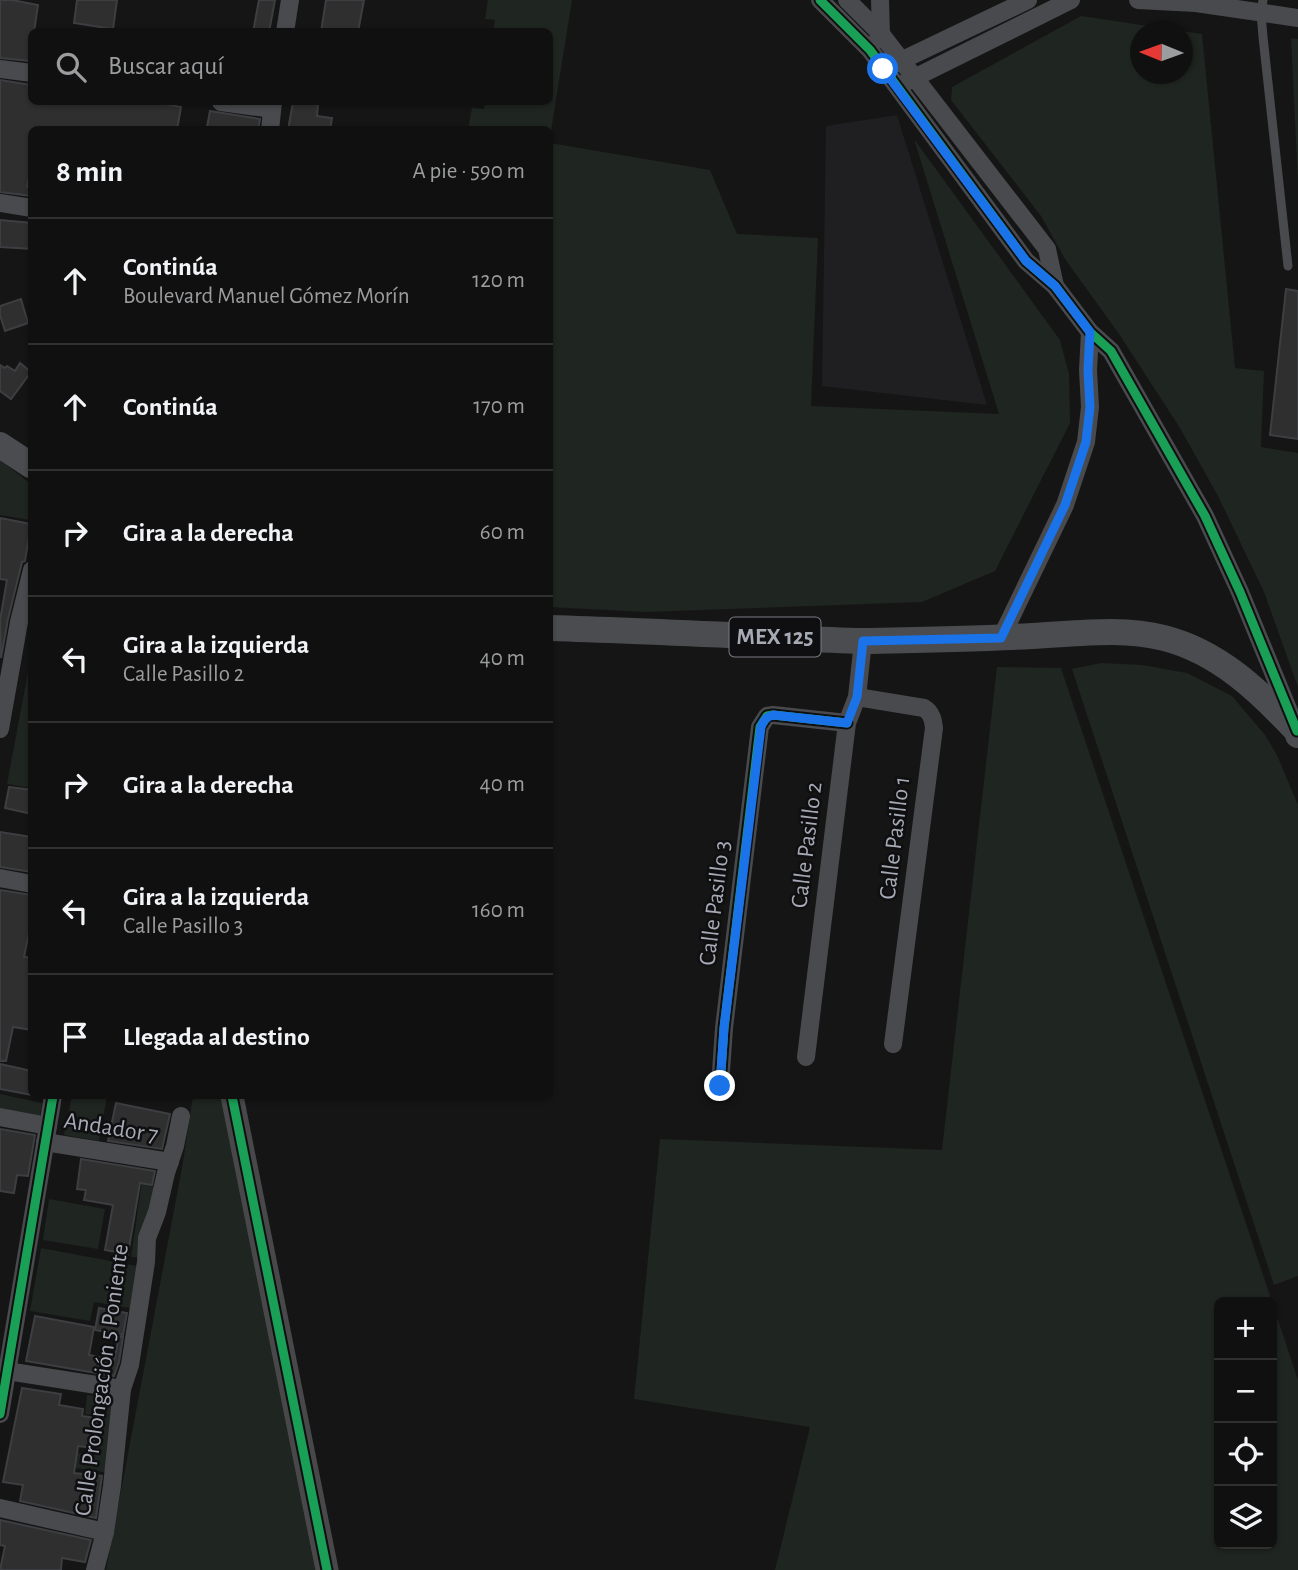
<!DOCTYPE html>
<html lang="es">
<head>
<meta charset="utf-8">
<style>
  body { margin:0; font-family:"Alegreya Sans",sans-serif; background:#191919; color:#f1f3f6 }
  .controls { position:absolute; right:21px; bottom:21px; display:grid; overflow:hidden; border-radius:10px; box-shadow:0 2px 5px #0004 }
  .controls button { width:63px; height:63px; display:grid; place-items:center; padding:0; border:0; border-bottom:2px solid #303030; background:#101010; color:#f1f3f6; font:35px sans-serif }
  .compass { position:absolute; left:1130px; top:21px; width:63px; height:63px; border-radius:50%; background:#101010; box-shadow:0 2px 5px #0004; rotate:271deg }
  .stop { position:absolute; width:21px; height:21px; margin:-16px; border:5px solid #1a73e8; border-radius:50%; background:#fff }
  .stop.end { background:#1a73e8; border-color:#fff; box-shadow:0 2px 7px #0008 }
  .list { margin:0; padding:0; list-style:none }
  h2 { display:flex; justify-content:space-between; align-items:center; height:91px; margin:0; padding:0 28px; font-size:30px }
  h2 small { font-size:23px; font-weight:400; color:#9c9d9f }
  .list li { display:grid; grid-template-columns:46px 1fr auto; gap:21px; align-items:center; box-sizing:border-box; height:126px; padding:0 28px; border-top:2px solid #303030 }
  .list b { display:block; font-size:26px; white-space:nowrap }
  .list p { margin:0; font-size:23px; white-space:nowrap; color:#9c9d9f }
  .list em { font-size:23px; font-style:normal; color:#9c9d9f }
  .icon { flex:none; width:38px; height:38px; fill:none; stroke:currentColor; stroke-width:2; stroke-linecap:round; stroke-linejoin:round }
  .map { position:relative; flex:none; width:1298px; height:1570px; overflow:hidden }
  .search { position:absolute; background:#101010; box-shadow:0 2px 5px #0004; left:28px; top:28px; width:525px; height:77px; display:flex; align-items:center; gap:18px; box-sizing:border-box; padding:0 24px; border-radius:10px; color:#9c9d9f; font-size:26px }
  .panel { position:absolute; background:#101010; box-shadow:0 2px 5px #0004; left:28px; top:126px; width:525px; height:973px; border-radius:10px }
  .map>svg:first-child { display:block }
  .built { fill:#1f1f21 }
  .green { fill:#1f2520; fill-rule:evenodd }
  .building { fill:#2f2f30; stroke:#3d3e41; stroke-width:2 }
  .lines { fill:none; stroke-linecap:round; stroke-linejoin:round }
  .lane { stroke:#494a4d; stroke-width:9 }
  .street { stroke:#494a4d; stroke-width:18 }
  .secondary { stroke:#48484b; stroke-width:23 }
  .primary { stroke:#4b4c4f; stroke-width:26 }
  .cycleway-casing { stroke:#0f0f11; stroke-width:13 }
  .cycleway { stroke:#1a9f57; stroke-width:9 }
  .route { stroke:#1a73e8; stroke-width:9 }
  .labels { text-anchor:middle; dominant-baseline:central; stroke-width:5; stroke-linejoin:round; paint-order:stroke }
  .shield { fill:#0f0f11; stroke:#797c84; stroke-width:2 }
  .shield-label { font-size:23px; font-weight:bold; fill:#a6aab5 }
  .street-label { font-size:24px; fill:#a6aab5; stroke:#0f0f11 }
</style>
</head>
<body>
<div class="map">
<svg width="1298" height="1570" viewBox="0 0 1298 1570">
  <rect width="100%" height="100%" fill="#151515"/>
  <polygon class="built" points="897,115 987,405 822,386 826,126"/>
  <g class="green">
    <polygon points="488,0 572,0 550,137 550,130 468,129 472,108 484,109 485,102 550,102 550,32 493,31 495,20 485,19"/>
    <path d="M1081,16L1202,34L1235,368L1264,371L1261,447L1298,453V687L1264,592L1219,498L1180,428L1119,334L1065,259L1041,216L951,100L952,87ZM1140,32H1182V74H1140Z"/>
    <polygon points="1291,38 1298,39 1298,183"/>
    <polygon points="914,139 1060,340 1069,374 1070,423 995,571 922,602 645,612 550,607 550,143 710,170 737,234 818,238 811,406 999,414"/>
    <polygon points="0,460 31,484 31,509 30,520 0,515"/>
    <polygon points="31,656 31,788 7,784"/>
    <polygon points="1101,663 1142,665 1187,673 1232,696 1265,735 1277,755 1298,805 1298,1276 1274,1285 1072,669"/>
    <path d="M997,667L1061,668L1298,1380V1570H775L810,1427L634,1399L660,1139L942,1150ZM1219,1302H1272V1544H1219Z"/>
    <polygon points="0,1094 42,1103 39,1121 0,1113"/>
    <polygon points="72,1096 107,1096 99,1141 64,1135"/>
    <polygon points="193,1096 225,1096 315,1570 106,1570 182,1168"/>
    <polygon points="142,1181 148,1182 149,1186 157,1188 141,1258 131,1257"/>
    <polygon points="49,1199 105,1209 98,1249 43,1240"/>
    <polygon points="41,1248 137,1266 130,1308 94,1302 90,1321 30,1311"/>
    <polygon points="87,1395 119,1399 110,1473 68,1467 70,1452 95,1455 100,1416 85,1414"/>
  </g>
  <g class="building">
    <polygon points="0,0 12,0 38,5 34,32 32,32 29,61 0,58"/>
    <polygon points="77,0 117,0 113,29 74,23"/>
    <polygon points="259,0 275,0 269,32 253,32"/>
    <polygon points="326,0 364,0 358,32 321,32"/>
    <polygon points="0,80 32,85 32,102 153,102 181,107 177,130 32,130 32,163 27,187 32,188 32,196 0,192"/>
    <polygon points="293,102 308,102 308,103 318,105 317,116 332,118 330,130 288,130"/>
    <polygon points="210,111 260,119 258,130 225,130 207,127"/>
    <polygon points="0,220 32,223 32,249 0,247"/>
    <polygon points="1286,289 1298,291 1298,439 1270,435"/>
    <polygon points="21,299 28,323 5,331 0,315 0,306"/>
    <polygon points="20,363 31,372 11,399 0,391 0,365 5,368 7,366 15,371"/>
    <polygon points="0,518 31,524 25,561 22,562 8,619 1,658 0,620 7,580 0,579"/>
    <polygon points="9,787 32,790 32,814 5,808"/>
    <polygon points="0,832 32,837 32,872 0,867"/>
    <polygon points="0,890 32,895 32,918 24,957 32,958 32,1030 13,1027 6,1061 0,1061"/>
    <polygon points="0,1064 32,1071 32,1095 0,1089"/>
    <polygon points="116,1103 170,1114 162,1149 108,1141"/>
    <polygon points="0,1129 35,1135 28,1176 17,1175 14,1193 0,1191"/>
    <polygon points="81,1159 155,1171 152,1185 140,1183 128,1254 105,1250 113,1205 84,1200 86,1190 77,1189"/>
    <polygon points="99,1308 127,1313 123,1335 95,1330"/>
    <polygon points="35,1316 94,1327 89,1355 114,1360 119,1337 123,1337 119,1362 114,1376 26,1361"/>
    <polygon points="22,1388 61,1394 59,1405 83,1409 82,1416 97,1418 93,1448 78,1446 74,1473 102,1476 96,1518 20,1501 23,1485 3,1482"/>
    <polygon points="0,1520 91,1540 85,1562 62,1558 61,1570 0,1570 5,1546 0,1545"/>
  </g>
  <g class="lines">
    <polyline class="lane" points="1263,0 1261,13 1263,37 1288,266"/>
    <g class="street">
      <polyline points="820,0 870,50 1026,261 1055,286 1090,332 1111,351 1205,516 1240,592 1293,721"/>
      <polyline points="847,0 881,34 1047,249 1055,286"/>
      <polyline points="1138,0 1196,3 1298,18"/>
      <polyline points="285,32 290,0"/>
      <polyline points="878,39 881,34 880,0"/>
      <polyline points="892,65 1028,0"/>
      <polyline points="0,69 32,73"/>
      <polyline points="906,82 1071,0"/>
      <polyline points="221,102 272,109"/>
      <polyline points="270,130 273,102"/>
      <polyline points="0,203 32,208"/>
      <polyline points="1001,638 1065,505 1086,442 1090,407 1088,370 1090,332"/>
      <path d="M857,697L924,708C932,713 933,720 934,728L893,1044"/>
      <polyline points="0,729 19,622 32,570"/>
      <polyline points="0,878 32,884"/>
      <polyline points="806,1057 847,723 857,697 863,641"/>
      <polyline points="720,1086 724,1028 760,727 767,716 773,715 847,723"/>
      <polyline points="0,1117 48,1126"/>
      <polyline points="45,1142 170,1162"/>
      <polyline points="0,1370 122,1389"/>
      <polyline points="0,1414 53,1096"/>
      <polyline points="0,1508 105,1532"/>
      <polyline points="95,1570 105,1532 112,1486 122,1389 130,1365 146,1262 147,1238 157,1212 166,1173 175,1146 181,1116"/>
    </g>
    <polyline class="secondary" points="232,1096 327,1570"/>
    <g class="primary">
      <polyline points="0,445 32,466"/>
      <path d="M550,628C617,630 684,633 751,636C790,637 829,641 868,641C922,640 977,639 1032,636C1075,634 1121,627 1164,638C1219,652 1259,691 1297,731L1298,735"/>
    </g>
    <g class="cycleway-casing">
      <g id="cycleway">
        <polyline points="820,0 870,50 1026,261 1055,286 1090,332 1111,351 1205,516 1240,592 1297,731"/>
        <polyline points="720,1086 724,1028 760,727 767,716 773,715 847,723"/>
        <polyline points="232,1096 327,1570"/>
        <polyline points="0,1414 53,1096"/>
      </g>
    </g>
    <use href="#cycleway" class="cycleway"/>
  </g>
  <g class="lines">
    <path class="route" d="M720,1086L724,1028L761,727C764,720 766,717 773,715L847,723L857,697L863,641L1001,638L1065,505L1086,442L1090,407L1088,370L1090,332L1055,286L1026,261L883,69"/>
  </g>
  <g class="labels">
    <rect class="shield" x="729.5" y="617.5" width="91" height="39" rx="5"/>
    <g class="shield-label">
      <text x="775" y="637">MEX 125</text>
    </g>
    <g class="street-label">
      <text transform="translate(895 838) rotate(-83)">Calle Pasillo 1</text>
      <text transform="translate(807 845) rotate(-83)">Calle Pasillo 2</text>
      <text transform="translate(715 903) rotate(-83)">Calle Pasillo 3</text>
      <text transform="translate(111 1128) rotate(9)">Andador 7</text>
      <text transform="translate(102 1380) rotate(-82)">Calle Prolongación 5 Poniente</text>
    </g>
  </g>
</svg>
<div class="controls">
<button>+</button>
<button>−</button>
<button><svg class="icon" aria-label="locate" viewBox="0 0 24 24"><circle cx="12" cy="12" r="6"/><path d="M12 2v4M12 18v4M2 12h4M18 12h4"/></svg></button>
<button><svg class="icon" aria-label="layers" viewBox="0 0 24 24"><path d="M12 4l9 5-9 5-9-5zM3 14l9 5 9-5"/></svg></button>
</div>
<svg class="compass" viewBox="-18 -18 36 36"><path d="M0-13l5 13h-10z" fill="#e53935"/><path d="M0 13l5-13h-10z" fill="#9c9d9f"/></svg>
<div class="stop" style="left:883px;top:69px"></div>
<div class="stop end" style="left:720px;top:1086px"></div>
<div class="search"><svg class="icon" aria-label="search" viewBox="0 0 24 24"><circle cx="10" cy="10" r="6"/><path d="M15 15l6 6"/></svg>Buscar aquí</div>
<section class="panel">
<h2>8 min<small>A pie · 590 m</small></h2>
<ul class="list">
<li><svg class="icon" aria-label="ahead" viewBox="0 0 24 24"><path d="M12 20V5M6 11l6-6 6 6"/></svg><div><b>Continúa</b><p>Boulevard Manuel Gómez Morín</p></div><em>120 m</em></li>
<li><svg class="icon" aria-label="ahead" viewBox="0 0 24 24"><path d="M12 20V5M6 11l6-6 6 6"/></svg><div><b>Continúa</b></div><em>170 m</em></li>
<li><svg class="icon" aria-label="right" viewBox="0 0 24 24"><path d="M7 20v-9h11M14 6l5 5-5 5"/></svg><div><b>Gira a la derecha</b></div><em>60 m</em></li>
<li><svg class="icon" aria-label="left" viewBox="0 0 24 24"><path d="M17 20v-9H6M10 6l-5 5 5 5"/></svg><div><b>Gira a la izquierda</b><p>Calle Pasillo 2</p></div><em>40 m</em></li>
<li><svg class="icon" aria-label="right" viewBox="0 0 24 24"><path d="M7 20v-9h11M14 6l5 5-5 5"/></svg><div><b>Gira a la derecha</b></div><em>40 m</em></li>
<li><svg class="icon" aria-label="left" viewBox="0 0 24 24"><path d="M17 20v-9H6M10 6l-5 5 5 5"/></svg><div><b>Gira a la izquierda</b><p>Calle Pasillo 3</p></div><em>160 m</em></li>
<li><svg class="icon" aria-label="arrive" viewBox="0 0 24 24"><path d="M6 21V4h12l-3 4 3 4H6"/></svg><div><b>Llegada al destino</b></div></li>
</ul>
</section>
</div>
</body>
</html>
